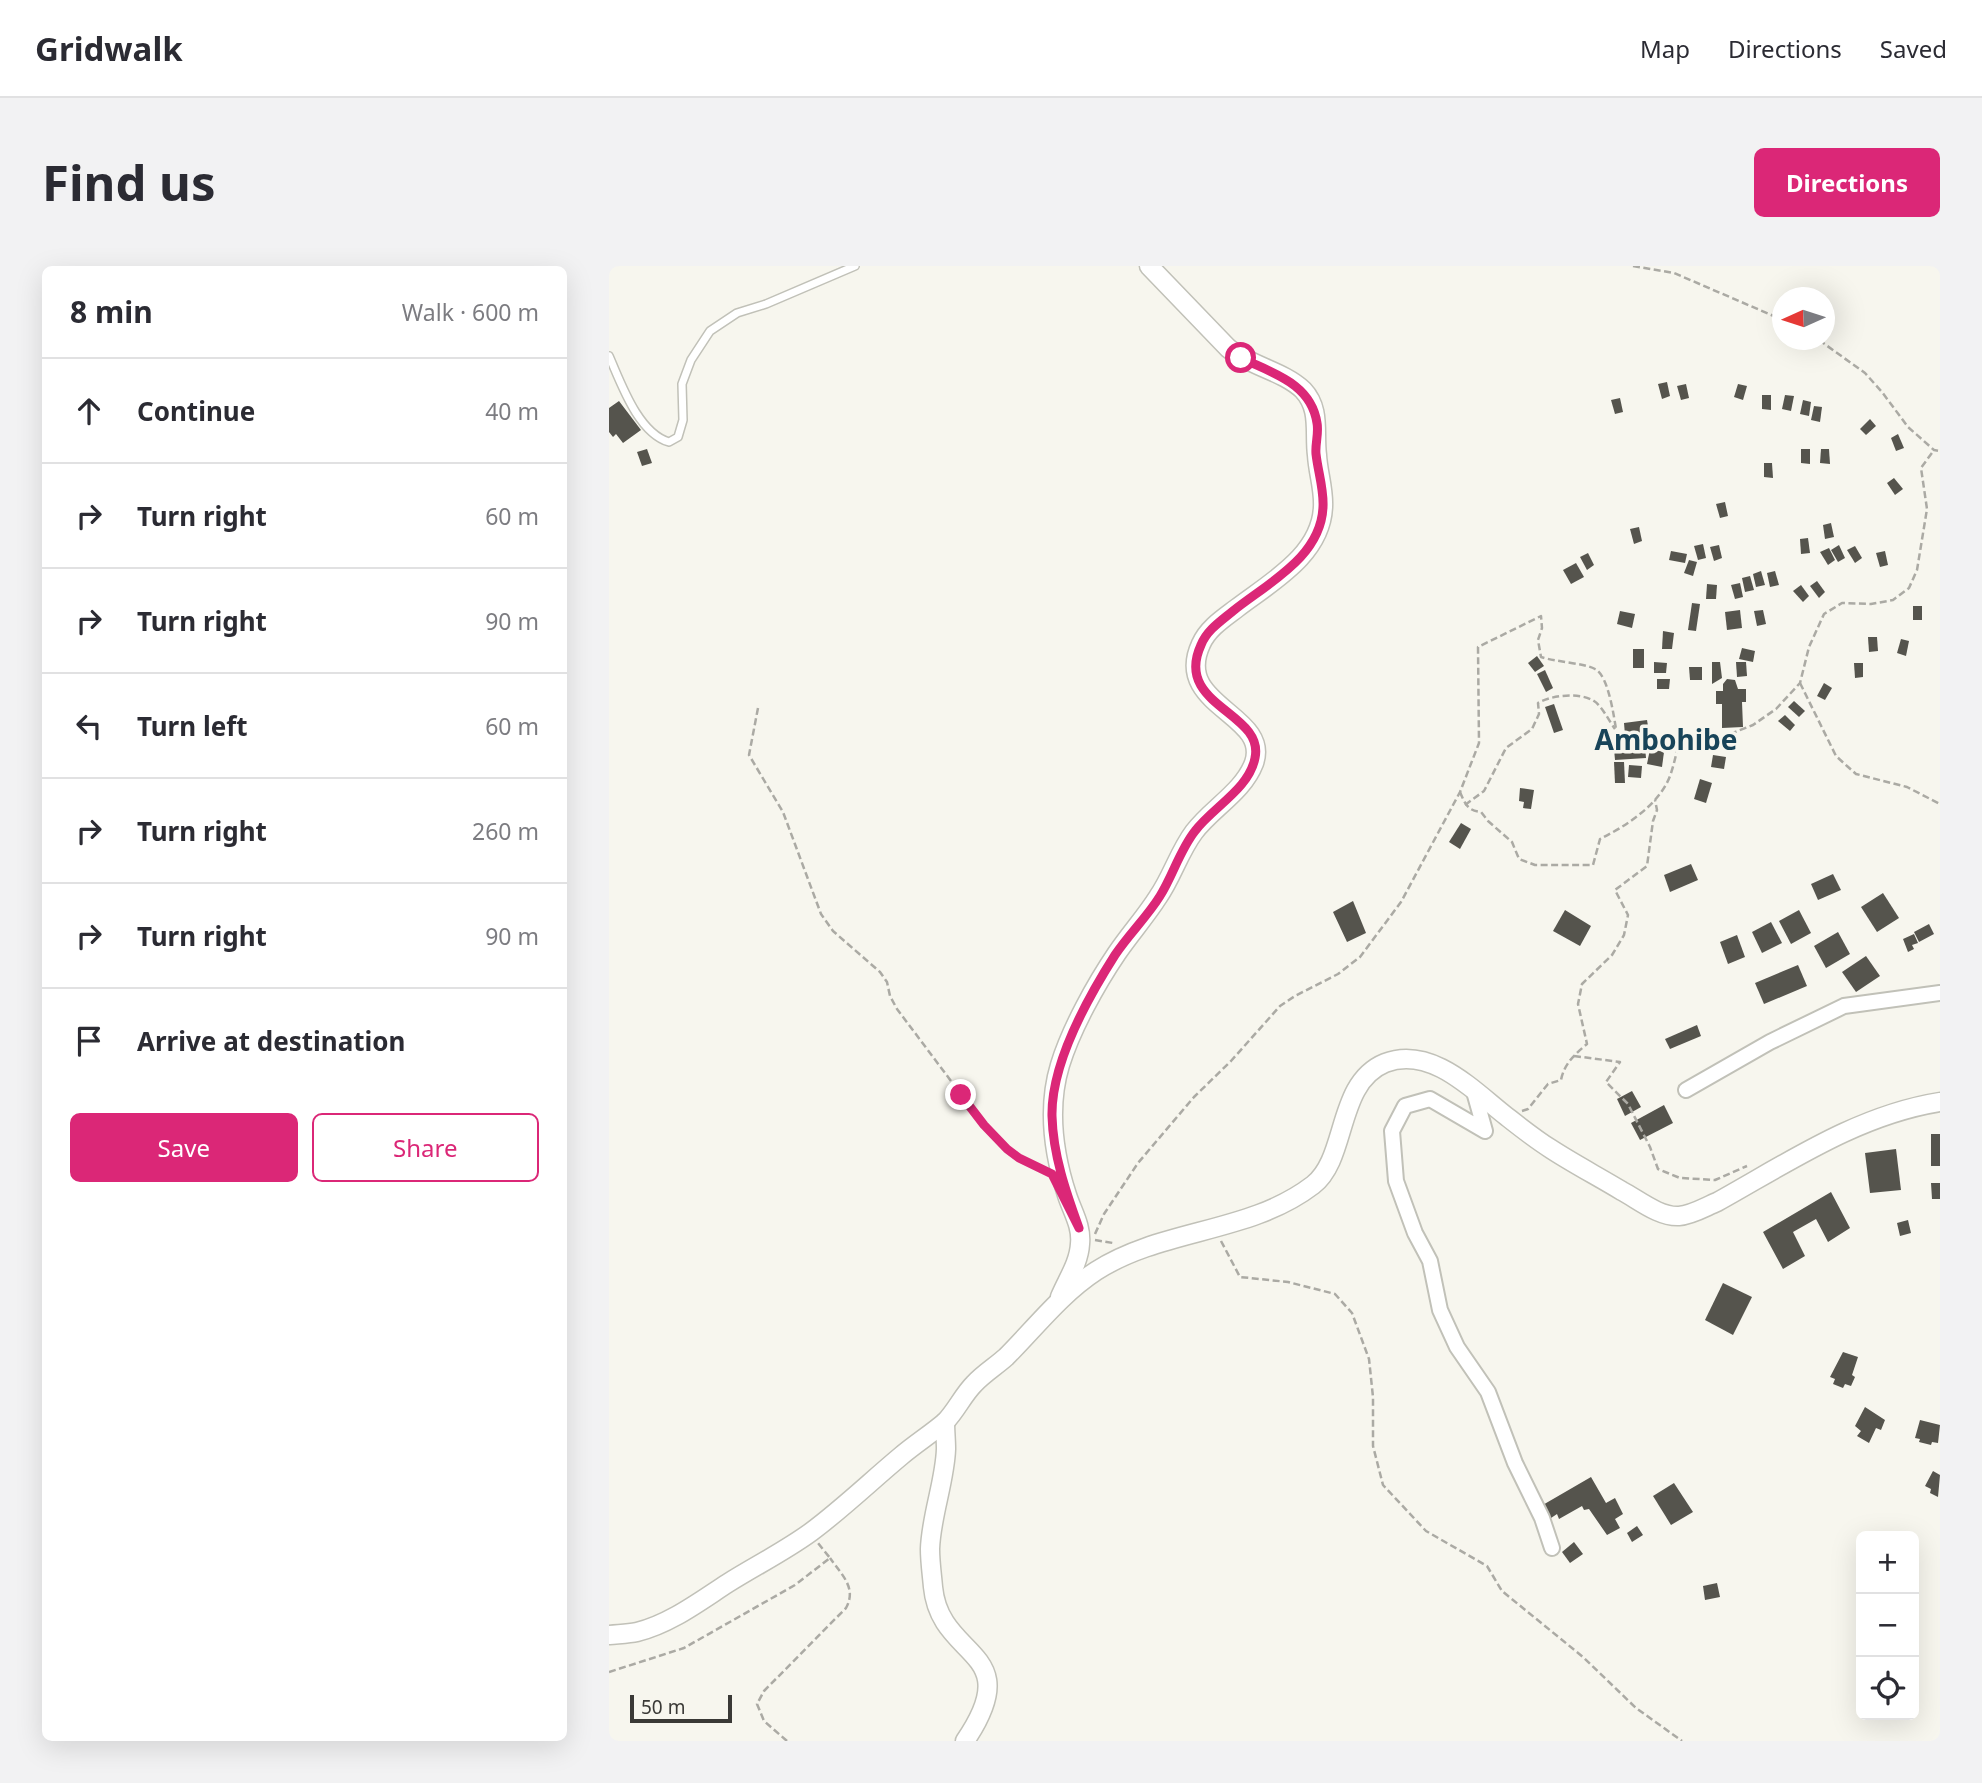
<!DOCTYPE html>
<html lang="en">
<head>
<meta charset="utf-8">
<style>
  body { margin:0; font-family:"Noto Sans",sans-serif; background:#f2f2f3; color:#2b2b33 }
  .controls { position:absolute; right:21px; bottom:21px; display:grid; overflow:hidden; border-radius:10px; box-shadow:0 7px 28px #0002 }
  .controls button { width:63px; height:63px; display:grid; place-items:center; padding:0; border:0; border-bottom:2px solid #e1e1e2; background:#fff; color:#2b2b33; font:35px sans-serif }
  .compass { position:absolute; left:1163px; top:21px; width:63px; height:63px; border-radius:50%; background:#fff; box-shadow:0 7px 28px #0002; rotate:267deg }
  .scale { position:absolute; left:21px; bottom:18px; width:102px; box-sizing:border-box; padding-left:7px; border:4px solid #3a3936; border-top:0; font-size:19px; line-height:24px; white-space:nowrap; color:#3a3936; -webkit-text-stroke:5px #f7f6ee; paint-order:stroke }
  .stop { position:absolute; width:21px; height:21px; margin:-16px; border:5px solid #db2777; border-radius:50%; background:#fff }
  .stop.end { background:#db2777; border-color:#fff; box-shadow:0 2px 7px #0008 }
  .list { margin:0; padding:0; list-style:none }
  h2 { display:flex; justify-content:space-between; align-items:center; height:91px; margin:0; padding:0 28px; font-size:30px }
  h2 small { font-size:23px; font-weight:400; color:#7c7c81 }
  .list li { display:grid; grid-template-columns:46px 1fr auto; gap:21px; align-items:center; box-sizing:border-box; height:105px; padding:0 28px; border-top:2px solid #e1e1e2 }
  .list b { display:block; font-size:26px; white-space:nowrap }
  .list em { font-size:23px; font-style:normal; color:#7c7c81 }
  .actions { display:flex; gap:14px; padding:21px 28px }
  .actions a { flex:1; padding:16px 0; border:2px solid #db2777; border-radius:10px; text-align:center; font-size:24px; color:#db2777 }
  .actions .main { background:#db2777; color:#fff }
  .icon { flex:none; width:38px; height:38px; fill:none; stroke:currentColor; stroke-width:2; stroke-linecap:round; stroke-linejoin:round }
  .map { position:relative; flex:none; width:1331px; height:1475px; overflow:hidden; border-radius:10px }
  header { display:flex; align-items:center; gap:42px; box-sizing:border-box; height:98px; padding:0 35px; background:#fff; border-bottom:2px solid #e1e1e2 }
  header strong { font-size:33px }
  nav { display:flex; gap:38px; margin-inline-start:auto; font-size:24px }
  .intro { display:flex; align-items:center; justify-content:space-between; box-sizing:border-box; height:168px; padding:0 42px }
  h1 { margin:0; font-size:49px }
  .button { padding:18px 32px; border-radius:10px; background:#db2777; color:#fff; font-size:24px; font-weight:700 }
  main { display:flex; gap:42px; padding:0 42px }
  aside { flex:1; background:#fff; border-radius:10px; box-shadow:0 7px 28px #0002 }
  .map>svg:first-child { display:block }
  .building { fill:#55544d }
  .lines { fill:none; stroke-linecap:round; stroke-linejoin:round }
  .service-casing { stroke:#c1c1b8; stroke-width:10 }
  .minor-casing { stroke:#c1c1b8; stroke-width:18 }
  .tertiary-casing { stroke:#c1c1b8; stroke-width:21 }
  .path { stroke:#abaaa4; stroke-width:2.5; stroke-dasharray:7 3.5; stroke-linecap:butt }
  .service { stroke:#fff; stroke-width:7 }
  .minor { stroke:#fff; stroke-width:14 }
  .tertiary { stroke:#fff; stroke-width:18 }
  .route { stroke:#db2777; stroke-width:9 }
  .labels { text-anchor:middle; dominant-baseline:central; stroke-width:7; stroke-linejoin:round; paint-order:stroke }
  .district-label { font-size:28px; font-weight:bold; fill:#184459; stroke:#f7f6ee }
</style>
</head>
<body>
<header>
<strong>Gridwalk</strong>
<nav><a>Map</a><a>Directions</a><a>Saved</a></nav>
</header>
<div class="intro"><h1>Find us</h1><a class="button">Directions</a></div>
<main>
<aside>
<h2>8 min<small>Walk · 600 m</small></h2>
<ul class="list">
<li><svg class="icon" aria-label="ahead" viewBox="0 0 24 24"><path d="M12 20V5M6 11l6-6 6 6"/></svg><div><b>Continue</b></div><em>40 m</em></li>
<li><svg class="icon" aria-label="right" viewBox="0 0 24 24"><path d="M7 20v-9h11M14 6l5 5-5 5"/></svg><div><b>Turn right</b></div><em>60 m</em></li>
<li><svg class="icon" aria-label="right" viewBox="0 0 24 24"><path d="M7 20v-9h11M14 6l5 5-5 5"/></svg><div><b>Turn right</b></div><em>90 m</em></li>
<li><svg class="icon" aria-label="left" viewBox="0 0 24 24"><path d="M17 20v-9H6M10 6l-5 5 5 5"/></svg><div><b>Turn left</b></div><em>60 m</em></li>
<li><svg class="icon" aria-label="right" viewBox="0 0 24 24"><path d="M7 20v-9h11M14 6l5 5-5 5"/></svg><div><b>Turn right</b></div><em>260 m</em></li>
<li><svg class="icon" aria-label="right" viewBox="0 0 24 24"><path d="M7 20v-9h11M14 6l5 5-5 5"/></svg><div><b>Turn right</b></div><em>90 m</em></li>
<li><svg class="icon" aria-label="arrive" viewBox="0 0 24 24"><path d="M6 21V4h12l-3 4 3 4H6"/></svg><div><b>Arrive at destination</b></div></li>
</ul>
<div class="actions"><a class="main">Save</a><a>Share</a></div>
</aside>
<div class="map">
<svg width="1331" height="1475" viewBox="0 0 1331 1475">
  <rect width="100%" height="100%" fill="#f7f6ee"/>
  <g class="building">
    <polygon points="1058,116 1061,130 1053,133 1049,118"/>
    <polygon points="1077,118 1080,132 1072,134 1068,120"/>
    <polygon points="1129,118 1138,120 1134,134 1125,131"/>
    <polygon points="1153,129 1162,129 1162,144 1153,143"/>
    <polygon points="1176,129 1185,130 1182,145 1173,143"/>
    <polygon points="1011,132 1014,146 1006,148 1002,134"/>
    <polygon points="1194,134 1202,136 1200,150 1191,148"/>
    <polygon points="10,135 32,164 14,177 7,168 4,171 0,166 0,142"/>
    <polygon points="1205,140 1213,141 1211,156 1202,154"/>
    <polygon points="1261,153 1267,160 1257,169 1251,163"/>
    <polygon points="1289,168 1295,182 1287,185 1282,172"/>
    <polygon points="38,183 43,197 33,200 28,186"/>
    <polygon points="1192,183 1201,183 1201,198 1192,197"/>
    <polygon points="1212,183 1220,183 1221,198 1211,197"/>
    <polygon points="1155,197 1163,197 1164,212 1155,211"/>
    <polygon points="1285,212 1294,223 1286,229 1278,217"/>
    <polygon points="1116,236 1119,250 1111,252 1107,238"/>
    <polygon points="1222,257 1225,271 1216,273 1214,259"/>
    <polygon points="1030,261 1033,275 1025,278 1021,263"/>
    <polygon points="1199,272 1201,287 1192,288 1191,273"/>
    <polygon points="1094,278 1097,292 1089,294 1085,280"/>
    <polygon points="1110,279 1113,292 1105,295 1101,281"/>
    <polygon points="1230,279 1236,292 1229,296 1222,284"/>
    <polygon points="1246,280 1253,292 1246,297 1238,284"/>
    <polygon points="1220,282 1226,294 1219,299 1211,286"/>
    <polygon points="1062,285 1078,288 1076,297 1060,294"/>
    <polygon points="1276,285 1279,299 1271,301 1267,287"/>
    <polygon points="979,287 985,299 978,304 971,291"/>
    <polygon points="1080,294 1088,296 1084,310 1075,307"/>
    <polygon points="967,297 975,311 962,318 954,304"/>
    <polygon points="1152,305 1156,319 1147,321 1144,308"/>
    <polygon points="1166,305 1170,319 1161,321 1158,307"/>
    <polygon points="1141,310 1145,324 1136,326 1133,312"/>
    <polygon points="1208,315 1216,326 1210,332 1201,320"/>
    <polygon points="1131,317 1134,331 1126,333 1122,319"/>
    <polygon points="1098,318 1108,319 1107,333 1097,333"/>
    <polygon points="1192,319 1200,330 1194,336 1184,325"/>
    <polygon points="1083,337 1091,338 1087,365 1079,364"/>
    <rect x="1304" y="340" width="9" height="14"/>
    <polygon points="1131,344 1133,362 1118,364 1116,346"/>
    <polygon points="1154,344 1157,358 1148,360 1145,345"/>
    <polygon points="1011,345 1026,348 1023,362 1008,358"/>
    <polygon points="1054,365 1065,367 1063,383 1053,383"/>
    <polygon points="1259,371 1268,371 1269,385 1260,386"/>
    <polygon points="1292,373 1300,375 1297,390 1288,387"/>
    <polygon points="1133,382 1146,385 1144,396 1130,393"/>
    <rect x="1024" y="383" width="11" height="19"/>
    <polygon points="928,390 935,400 926,406 919,397"/>
    <polygon points="1045,396 1058,397 1057,407 1045,407"/>
    <polygon points="1103,396 1111,396 1113,412 1103,418"/>
    <polygon points="1127,396 1137,396 1138,410 1128,411"/>
    <polygon points="1245,397 1254,397 1254,411 1246,412"/>
    <polygon points="1080,401 1093,401 1093,414 1081,414"/>
    <polygon points="936,404 944,422 937,426 928,408"/>
    <polygon points="1048,413 1061,413 1060,423 1048,423"/>
    <polygon points="1118,413 1126,414 1129,423 1137,423 1137,436 1133,436 1134,461 1113,462 1113,438 1107,438 1107,425 1114,425 1114,418"/>
    <polygon points="1215,417 1223,422 1216,434 1208,430"/>
    <polygon points="1185,435 1196,445 1190,451 1179,441"/>
    <polygon points="945,438 954,464 945,467 936,441"/>
    <polygon points="1176,449 1186,459 1181,465 1169,455"/>
    <polygon points="1038,454 1040,466 1016,469 1015,457"/>
    <polygon points="1036,481 1037,492 1006,494 1005,483"/>
    <polygon points="1041,483 1055,486 1053,501 1038,498"/>
    <polygon points="1104,489 1117,491 1115,503 1102,501"/>
    <polygon points="1005,496 1015,496 1016,517 1006,517"/>
    <polygon points="1020,499 1033,500 1032,512 1019,511"/>
    <polygon points="1091,513 1103,517 1097,537 1085,533"/>
    <polygon points="911,522 925,524 922,543 914,542 915,536 910,535"/>
    <polygon points="852,557 862,563 851,583 840,576"/>
    <polygon points="1082,598 1089,614 1061,626 1055,609"/>
    <polygon points="1224,608 1232,624 1209,634 1202,618"/>
    <polygon points="1274,627 1290,652 1268,666 1252,641"/>
    <polygon points="744,635 757,667 738,676 724,646"/>
    <polygon points="956,644 982,660 971,680 944,665"/>
    <polygon points="1190,644 1202,667 1182,678 1170,655"/>
    <polygon points="1162,656 1173,677 1153,687 1143,666"/>
    <polygon points="1320,658 1325,668 1310,676 1305,666"/>
    <polygon points="1229,666 1241,688 1217,702 1205,680"/>
    <polygon points="1305,668 1309,677 1303,679 1305,683 1299,686 1294,673"/>
    <polygon points="1128,669 1136,691 1119,698 1111,676"/>
    <polygon points="1257,690 1271,710 1247,726 1233,706"/>
    <polygon points="1189,699 1198,720 1155,738 1146,717"/>
    <polygon points="1088,759 1092,770 1061,783 1056,773"/>
    <polygon points="1023,825 1032,841 1016,850 1008,833"/>
    <polygon points="1055,839 1064,857 1031,874 1022,857"/>
    <rect x="1322" y="868" width="9" height="32"/>
    <polygon points="1287,883 1292,924 1261,927 1256,887"/>
    <polygon points="1322,917 1331,917 1331,933 1323,933"/>
    <polygon points="1222,926 1241,962 1219,976 1207,953 1184,966 1196,990 1174,1003 1154,966"/>
    <polygon points="1299,954 1302,967 1291,970 1288,957"/>
    <polygon points="1114,1017 1143,1031 1124,1069 1096,1054"/>
    <polygon points="1234,1086 1249,1091 1243,1109 1246,1111 1242,1120 1236,1118 1234,1122 1224,1118 1226,1113 1221,1111"/>
    <polygon points="1256,1141 1276,1154 1272,1164 1267,1162 1260,1177 1248,1170 1252,1165 1246,1160"/>
    <polygon points="1311,1154 1331,1159 1329,1177 1323,1176 1322,1179 1310,1176 1311,1173 1306,1172"/>
    <polygon points="1324,1205 1331,1209 1329,1231 1321,1227 1322,1223 1316,1220"/>
    <polygon points="982,1211 997,1237 1006,1232 1014,1248 1006,1253 1011,1262 998,1269 980,1243 975,1244 973,1240 950,1253 948,1248 939,1254 932,1240"/>
    <polygon points="1065,1217 1084,1246 1062,1259 1044,1230"/>
    <polygon points="1028,1260 1034,1269 1023,1276 1018,1267"/>
    <polygon points="965,1276 974,1288 961,1297 953,1286"/>
    <polygon points="1108,1317 1111,1331 1096,1334 1094,1320"/>
  </g>
  <g class="lines">
    <g class="service-casing">
      <path id="service" d="M0,90C12,117 29,167 60,176L69,171L74,154L73,118L82,94L101,65L128,47L157,38L246,0"/>
    </g>
    <g class="minor-casing">
      <g id="minor">
        <polyline points="864,822 876,865 821,833 796,840 783,865 787,915 806,967 821,995 831,1044 848,1081 879,1126 906,1197 933,1252 943,1282"/>
        <polyline points="1077,824 1161,776 1235,740 1331,727"/>
      </g>
    </g>
    <g class="tertiary-casing">
      <g id="tertiary">
        <path d="M451,1031C458,1014 470,997 471,978C473,960 463,945 458,929C444,886 438,842 451,799C462,763 487,718 508,687C521,668 537,650 549,631C563,611 570,586 585,566C603,542 634,526 645,497C662,448 563,440 592,378C599,362 615,352 628,342C662,316 712,289 714,241C715,223 709,207 708,189C705,167 712,143 694,124C674,105 641,100 619,82L540,0"/>
        <path d="M336,1156C336,1165 337,1174 337,1183C336,1215 322,1250 321,1283C321,1296 323,1309 324,1321C331,1395 419,1382 356,1475"/>
        <path d="M0,1369C9,1368 19,1368 28,1366C61,1358 91,1335 119,1317C146,1300 176,1285 202,1266C233,1243 262,1215 292,1190C306,1178 322,1168 336,1156C347,1145 354,1129 365,1118C374,1108 387,1100 397,1091C426,1062 452,1028 487,1005C554,962 640,968 704,919C739,892 727,817 776,797C822,779 865,825 897,850C911,861 926,873 942,883C965,898 990,911 1013,925C1030,934 1050,951 1070,950C1083,949 1096,941 1108,936C1180,896 1249,849 1331,836"/>
      </g>
    </g>
    <g class="path">
      <polyline points="1024,0 1065,7 1174,54"/>
      <polyline points="1210,74 1256,107 1273,126 1299,161 1325,184 1331,185"/>
      <polyline points="1191,417 1227,490 1238,500 1247,508 1298,521 1331,538"/>
      <polyline points="149,442 140,489 174,546 212,648 224,665 271,706 278,716 281,730 288,743 375,859 409,892 434,903"/>
      <path d="M851,526C856,538 859,545 872,546L879,555L903,576L910,593L926,599H984L991,573C1017,560 1050,539 1061,510C1065,499 1067,488 1070,477"/>
      <path d="M856,539L875,525L897,482L923,463L930,448L929,437C943,429 971,426 985,435C993,440 1000,455 1006,463"/>
      <polyline points="965,790 1011,796 997,816 1019,838 1041,881 1049,903 1071,912 1106,914 1138,900"/>
      <path d="M913,845L919,843L939,818L952,814C955,798 966,788 978,778L969,738L973,718L1003,689L1015,669L1019,649L1006,624L1038,600L1044,555L1048,544L1046,534"/>
      <path d="M486,968L495,948L529,897L585,831L622,795L671,740L686,730L729,708L751,691L792,636L851,526L870,477L869,381L932,350L933,362L929,374L932,391C947,396 975,397 986,403C1000,410 1005,452 1008,469L1012,474L1019,476L1070,477L1068,474L1111,472L1144,459L1167,443L1191,417L1200,381L1215,348L1233,337L1262,338L1284,334L1300,322L1308,304L1318,243L1312,202L1325,184"/>
      <polyline points="486,974 504,977"/>
      <polyline points="612,975 631,1011 679,1016 726,1028 743,1047 760,1093 764,1131 764,1180 774,1219 817,1265 878,1300 893,1325 974,1391 1027,1442 1073,1475"/>
      <polyline points="0,1406 75,1382 186,1319 221,1292 209,1277"/>
      <path d="M178,1475L155,1455L148,1438L155,1425L237,1342C248,1322 233,1309 221,1292"/>
    </g>
    <use href="#service" class="service"/>
    <use href="#minor" class="minor"/>
    <use href="#tertiary" class="tertiary"/>
  </g>
  <g class="lines">
    <path class="route" d="M352,829L375,859L398,883L410,892L443,908L470,962C457,926 444,889 443,850C442,797 478,733 506,689C520,668 538,651 551,630C564,609 571,584 586,565C604,541 640,523 646,492C656,446 564,440 592,379C598,364 612,355 624,345C659,317 712,291 714,241C715,223 709,206 707,188C706,178 710,167 708,157C702,117 663,107 632,92"/>
  </g>
  <g class="labels">
    <g class="district-label">
      <text x="1057" y="473">Ambohibe</text>
    </g>
  </g>
</svg>
<div class="controls">
<button>+</button>
<button>−</button>
<button><svg class="icon" aria-label="locate" viewBox="0 0 24 24"><circle cx="12" cy="12" r="6"/><path d="M12 2v4M12 18v4M2 12h4M18 12h4"/></svg></button>
</div>
<svg class="compass" viewBox="-18 -18 36 36"><path d="M0-13l5 13h-10z" fill="#e53935"/><path d="M0 13l5-13h-10z" fill="#7c7c81"/></svg>
<div class="scale">50 m</div>
<div class="stop" style="left:632px;top:92px"></div>
<div class="stop end" style="left:352px;top:829px"></div>
</div>
</main>
</body>
</html>
